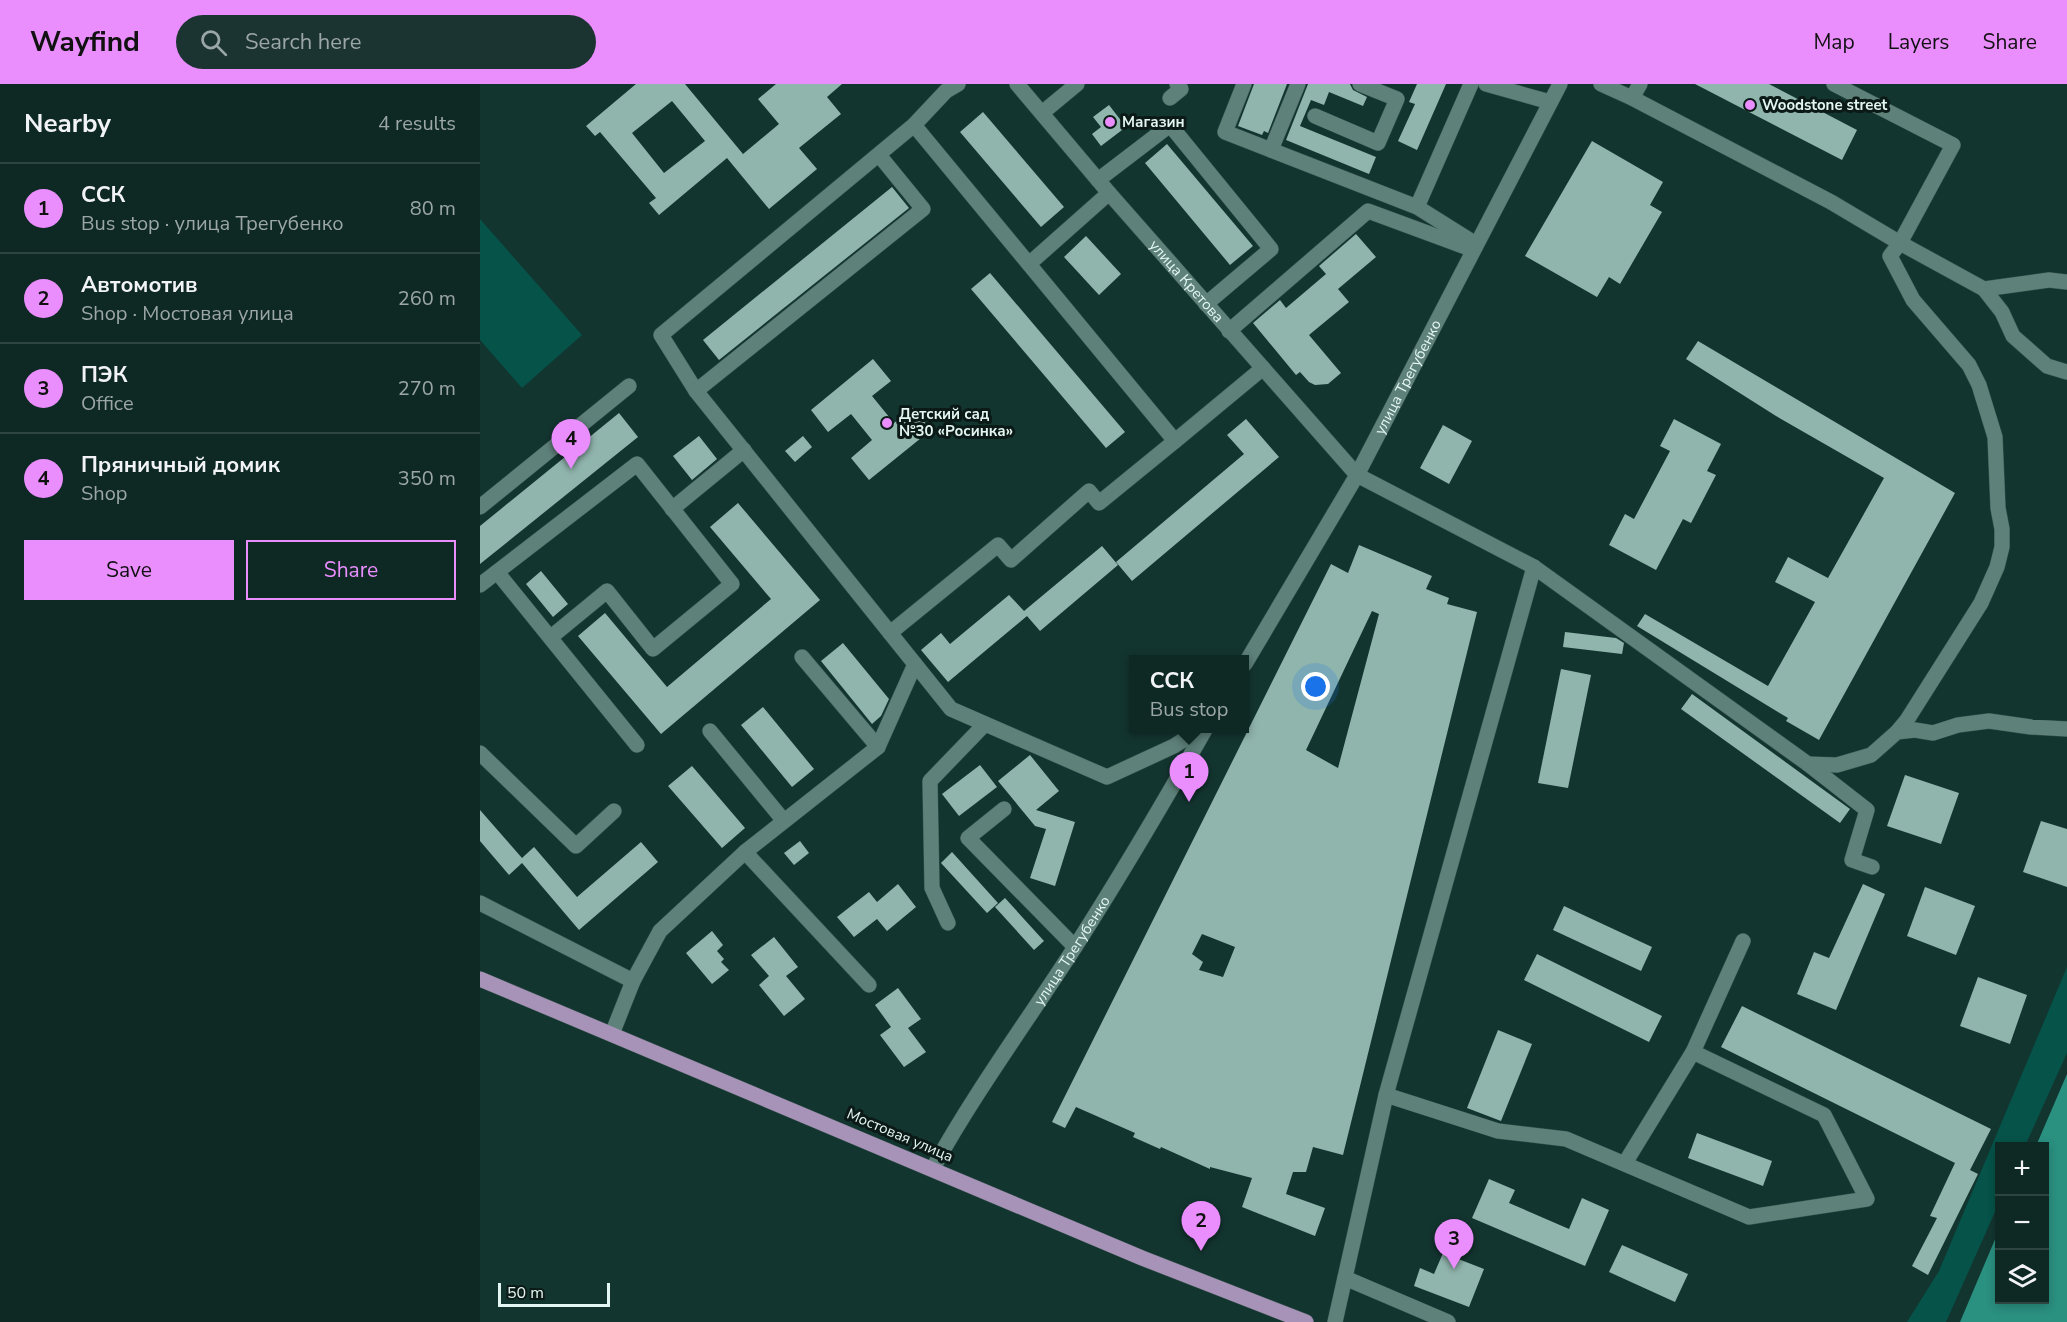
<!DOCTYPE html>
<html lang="en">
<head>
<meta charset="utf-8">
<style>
  body { margin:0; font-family:"Nunito Sans",sans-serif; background:#1c3431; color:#f1f3f6 }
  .controls { position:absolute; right:18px; bottom:18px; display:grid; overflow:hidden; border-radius:0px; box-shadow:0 3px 9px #0003 }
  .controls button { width:54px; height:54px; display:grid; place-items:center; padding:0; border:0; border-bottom:2px solid #2e4441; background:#0e2824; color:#f1f3f6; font:30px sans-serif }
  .scale { position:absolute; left:18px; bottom:15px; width:112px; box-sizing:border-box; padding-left:6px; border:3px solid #e3f6f2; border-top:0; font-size:16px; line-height:21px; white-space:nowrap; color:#e3f6f2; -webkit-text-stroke:4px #0c1a17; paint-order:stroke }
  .you { position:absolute; left:836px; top:603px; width:21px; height:21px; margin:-15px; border:4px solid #fff; border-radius:50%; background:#1a73e8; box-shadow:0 0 0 9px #1a73e833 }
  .badge { display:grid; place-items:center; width:39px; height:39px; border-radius:50%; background:#ea8dfd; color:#111; font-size:20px; font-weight:700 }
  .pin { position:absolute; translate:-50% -50px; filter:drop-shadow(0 2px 3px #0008) }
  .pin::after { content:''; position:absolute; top:32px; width:21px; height:18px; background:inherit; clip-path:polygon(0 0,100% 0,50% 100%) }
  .popup { position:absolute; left:649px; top:571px; width:120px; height:78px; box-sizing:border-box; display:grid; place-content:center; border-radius:0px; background:#0e2824; filter:drop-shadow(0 2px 4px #0005); font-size:20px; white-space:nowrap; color:#9ba6a6 }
  .popup b { font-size:22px; color:#f1f3f6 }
  .popup::after { content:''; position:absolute; left:50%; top:100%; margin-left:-12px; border:12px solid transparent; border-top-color:#0e2824 }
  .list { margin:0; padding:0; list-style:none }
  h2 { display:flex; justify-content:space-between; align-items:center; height:78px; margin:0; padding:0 24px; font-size:26px }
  h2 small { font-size:20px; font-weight:400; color:#9ba6a6 }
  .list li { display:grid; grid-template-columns:39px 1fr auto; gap:18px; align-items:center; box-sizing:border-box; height:90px; padding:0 24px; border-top:2px solid #2e4441 }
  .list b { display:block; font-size:22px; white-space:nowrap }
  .list p { margin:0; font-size:20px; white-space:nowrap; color:#9ba6a6 }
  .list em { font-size:20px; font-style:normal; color:#9ba6a6 }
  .actions { display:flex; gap:12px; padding:18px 24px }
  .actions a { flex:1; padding:14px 0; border:2px solid #ea8dfd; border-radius:0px; text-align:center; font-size:21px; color:#ea8dfd }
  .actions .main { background:#ea8dfd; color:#111 }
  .icon { flex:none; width:33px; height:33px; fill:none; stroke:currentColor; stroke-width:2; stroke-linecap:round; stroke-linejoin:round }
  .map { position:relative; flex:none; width:1587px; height:1238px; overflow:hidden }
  header { display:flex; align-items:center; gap:36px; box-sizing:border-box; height:84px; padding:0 30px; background:#ea8dfd; color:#111 }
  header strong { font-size:28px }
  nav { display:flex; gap:33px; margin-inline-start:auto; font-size:21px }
  .search { width:420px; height:54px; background:#1c3431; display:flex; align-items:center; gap:15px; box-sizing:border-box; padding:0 21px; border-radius:33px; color:#9ba6a6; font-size:22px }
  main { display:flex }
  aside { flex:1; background:#0e2824 }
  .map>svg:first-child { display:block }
  .green { fill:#055349 }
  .water { fill:#2a9080 }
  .building { fill:#90b5ad; fill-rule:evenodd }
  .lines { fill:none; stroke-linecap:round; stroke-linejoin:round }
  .minor-casing { stroke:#36514c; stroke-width:16 }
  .major-casing { stroke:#36514c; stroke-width:16 }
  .minor { stroke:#5e817a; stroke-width:15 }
  .major { stroke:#a793b8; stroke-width:15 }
  .poi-dot { fill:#ea8dfd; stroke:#0c1a17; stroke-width:2 }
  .labels { text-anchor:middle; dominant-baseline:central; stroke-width:6; stroke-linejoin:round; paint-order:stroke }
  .poi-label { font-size:15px; font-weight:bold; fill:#e3f6f2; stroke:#0c1a17; text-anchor:start }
  .street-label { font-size:15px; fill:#e3f6f2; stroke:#0c1a17 }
</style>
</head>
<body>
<header>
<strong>Wayfind</strong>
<div class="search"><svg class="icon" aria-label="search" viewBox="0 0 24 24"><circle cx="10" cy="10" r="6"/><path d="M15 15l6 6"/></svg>Search here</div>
<nav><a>Map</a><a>Layers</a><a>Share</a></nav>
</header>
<main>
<aside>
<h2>Nearby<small>4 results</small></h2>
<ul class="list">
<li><span class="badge">1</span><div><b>ССК</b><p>Bus stop · улица Трегубенко</p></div><em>80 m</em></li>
<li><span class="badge">2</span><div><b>Автомотив</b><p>Shop · Мостовая улица</p></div><em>260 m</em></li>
<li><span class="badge">3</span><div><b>ПЭК</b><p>Office</p></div><em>270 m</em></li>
<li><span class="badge">4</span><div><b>Пряничный домик</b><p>Shop</p></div><em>350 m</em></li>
</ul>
<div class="actions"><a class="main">Save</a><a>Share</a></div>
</aside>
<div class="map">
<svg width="1587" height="1238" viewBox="0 0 1587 1238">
  <rect width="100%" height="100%" fill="#133530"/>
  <g class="green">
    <polygon points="0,135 102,251 42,304 0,256"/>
    <polygon points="1587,883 1587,969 1545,1062 1520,1062 1519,1119 1466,1238 1427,1238 1459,1187"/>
  </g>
  <polygon class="water" points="1587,990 1587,1238 1480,1238 1519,1146 1520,1216 1564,1216 1564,1062 1556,1062"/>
  <g class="building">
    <path d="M156,0H205L263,70L299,40L278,15L296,0H362L347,13L361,30L319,64L337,85L289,125L247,74L179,131L169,119L176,114L120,48L115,52L106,42ZM192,17L225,57L184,89L152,49Z"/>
    <polygon points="774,0 807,0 788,49 784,47 782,51 758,42"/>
    <polygon points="828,0 870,0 873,6 887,13 883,22 849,8 844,21 831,16 820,42 896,73 889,90 806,56"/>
    <polygon points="937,0 966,0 937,66 918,57 935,20 929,18"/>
    <polygon points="1215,0 1289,0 1377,46 1362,76"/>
    <polygon points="629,21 646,43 621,62 612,50 621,43 613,33"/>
    <polygon points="503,28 584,123 561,143 480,48"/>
    <polygon points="1112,57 1183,98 1170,121 1182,128 1140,200 1129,193 1117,213 1045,172"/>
    <polygon points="687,60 773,162 750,181 665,79"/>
    <polygon points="412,103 429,124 239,276 223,256"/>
    <polygon points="876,150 896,173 858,205 869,218 829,251 861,289 848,300 835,301 829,298 820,288 816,291 773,239 800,216 806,224 846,190 839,182"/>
    <polygon points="606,152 641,190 619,211 584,173"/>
    <polygon points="510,189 645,348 626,364 491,205"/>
    <polygon points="1218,257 1475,409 1339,656 1306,637 1308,634 1157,542 1165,530 1288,602 1335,518 1295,498 1308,473 1348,494 1404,394 1296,332 1206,275"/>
    <polygon points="393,275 411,297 392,312 414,339 433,324 451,346 389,396 371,374 392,356 371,330 348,348 331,326"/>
    <polygon points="139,329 158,353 0,480 0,442"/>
    <polygon points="766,335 799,373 652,497 636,478 764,370 747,351"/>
    <polygon points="1194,335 1241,360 1227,387 1236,391 1211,439 1203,435 1176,486 1129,461 1145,430 1154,435 1190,367 1180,362"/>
    <polygon points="963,341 992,357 969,400 940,384"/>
    <polygon points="219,352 237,375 212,396 193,372"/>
    <polygon points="323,352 332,363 315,378 305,367"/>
    <polygon points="258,419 340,516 181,650 98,552 125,529 187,603 291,515 230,443"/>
    <path d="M879,461L952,492L946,505L969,514L967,520L997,528L863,1071L833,1063L826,1088H813L806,1110L845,1124L835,1152L762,1123L772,1094L730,1083V1085L681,1063L680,1065L653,1053L655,1049L596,1023L585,1044L572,1038L851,480L868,489ZM892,527L899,530L858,684L826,666ZM722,850L755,863L743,893L719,886L723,878L712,870Z"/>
    <polygon points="622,462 638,481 560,547 547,532 468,598 441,566 461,549 470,560 529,511 544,527"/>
    <polygon points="61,487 88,520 73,533 46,500"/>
    <polygon points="1085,548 1136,554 1144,559 1142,570 1083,563"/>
    <polygon points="363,559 409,615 401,632 392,640 341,577"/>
    <polygon points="1081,585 1111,591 1088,704 1058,699"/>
    <polygon points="1212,610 1370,725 1360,739 1201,625"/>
    <polygon points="283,623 334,685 312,703 261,641"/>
    <polygon points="550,671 579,707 556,726 595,738 575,802 550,794 566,745 555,742 518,697"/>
    <polygon points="500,681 517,703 479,732 462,710"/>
    <polygon points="212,682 265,744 242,764 188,702"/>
    <polygon points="1425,691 1479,709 1461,760 1407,742"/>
    <polygon points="0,726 42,774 54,763 97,813 161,758 178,778 99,846 42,779 29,791 0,757"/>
    <polygon points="1561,737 1587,745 1587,803 1543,788"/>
    <polygon points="320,757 329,769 314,781 304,769"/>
    <polygon points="472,768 518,819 507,829 461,779"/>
    <polygon points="418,800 436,823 407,847 397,835 374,853 357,833 389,808 397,818"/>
    <polygon points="1383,800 1405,810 1356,926 1317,910 1334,868 1349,874"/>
    <polygon points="1445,803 1495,822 1476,871 1427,852"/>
    <polygon points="525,814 564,857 554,866 515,823"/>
    <polygon points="1084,822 1172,863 1161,887 1073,846"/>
    <polygon points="232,847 243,861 237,867 244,875 241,878 249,886 232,900 206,869"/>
    <polygon points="294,853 318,883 306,892 325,915 304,932 279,901 289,892 271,871"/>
    <polygon points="1057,870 1182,932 1169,958 1044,896"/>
    <polygon points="1498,893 1547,911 1530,960 1480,942"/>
    <polygon points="418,904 441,935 428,944 446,968 424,983 400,951 411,943 395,921"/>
    <polygon points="1262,922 1511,1045 1490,1086 1498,1090 1448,1191 1432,1182 1457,1134 1450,1132 1475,1079 1241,963"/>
    <polygon points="1018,946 1052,960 1021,1037 987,1024"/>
    <polygon points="1217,1049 1292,1077 1283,1102 1208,1074"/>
    <polygon points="1009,1095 1035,1106 1029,1119 1089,1145 1102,1114 1129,1126 1105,1182 992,1134"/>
    <polygon points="1142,1161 1208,1190 1195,1218 1129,1188"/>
    <polygon points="963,1169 1004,1185 989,1223 934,1202 940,1184 954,1190"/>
  </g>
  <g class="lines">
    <g class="minor-casing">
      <g id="minor">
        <polyline points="478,0 466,7 434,41 181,251 216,307 471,625 627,693 694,662 722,644"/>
        <path id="s1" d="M537,0L629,109L877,391L1054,483L1328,680L1387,726L1372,776L1392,783"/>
        <polyline points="764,0 745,48 791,66"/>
        <polyline points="818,0 791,66 937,123 996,160"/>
        <polyline points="1006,0 1070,18"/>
        <polyline points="1121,0 1152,14 1351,118 1420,159 1504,205 1569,196 1587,198"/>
        <polyline points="1354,0 1473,61 1420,159 1410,172 1433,216 1489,281 1499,301 1515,353 1518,424 1522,445 1522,463 1517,483 1501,519 1427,636 1417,648"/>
        <polyline points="690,14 701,5 697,0"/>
        <polyline points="1152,14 1160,0"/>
        <polyline points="562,29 597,0"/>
        <polyline points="835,32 898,59 917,15 880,0"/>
        <polyline points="618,96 690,41 791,165 726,220"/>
        <polyline points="937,123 991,0"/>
        <polyline points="549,180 629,109"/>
        <polyline points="1504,205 1522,228 1533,252 1567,282 1587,288"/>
        <polyline points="749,247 888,127 991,165"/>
        <polyline points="216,307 443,125 399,71"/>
        <polyline points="695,357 783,284"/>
        <polyline points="0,423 149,302"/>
        <polyline points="192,425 264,366"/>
        <polyline points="17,488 157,661"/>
        <polyline points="0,501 157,380 252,500 173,565 127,507 71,553"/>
        <polyline points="410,549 518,461 531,476 609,407 619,419 695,357 434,41"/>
        <polyline points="322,573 398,663"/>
        <path id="s2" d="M765,580L877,391L1080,0"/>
        <polyline points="230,647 304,737"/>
        <polyline points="0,669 96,762 134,727"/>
        <polyline points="1328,680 1357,681 1391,671 1417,648 1435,646 1453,649 1478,641 1509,637 1551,643 1587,645"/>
        <polyline points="524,725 488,754 595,863"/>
        <polyline points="265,768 389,901"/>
        <polyline points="0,819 153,897"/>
        <polyline points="468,839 452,804 450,697 505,640"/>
        <polyline points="132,950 153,897 180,847 265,768 398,663 435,580"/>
        <polyline points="1213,968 1263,857"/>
        <polyline points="906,1011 1018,1047 1086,1055 1269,1133 1387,1115 1344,1031 1213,968 1145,1079"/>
        <path id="s3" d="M453,1084C495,1008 548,936 595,863C641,791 684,718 726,644"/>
        <polyline points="865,1194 968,1238"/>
        <polyline points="855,1238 906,1011 1054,483"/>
      </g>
    </g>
    <g class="major-casing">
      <polyline id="major" points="0,895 662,1174 826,1238"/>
    </g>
    <use href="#minor" class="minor"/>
    <use href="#major" class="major"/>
  </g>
  <g class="poi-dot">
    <circle cx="1270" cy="21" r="6"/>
    <circle cx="630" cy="38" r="6"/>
    <circle cx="407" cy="339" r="6"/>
  </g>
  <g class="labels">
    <g class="poi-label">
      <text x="1282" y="21">Woodstone street</text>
      <text x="642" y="38">Магазин</text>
      <text x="419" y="330">Детский сад<tspan x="419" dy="17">№30 «Росинка»</tspan></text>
    </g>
    <g class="street-label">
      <text stroke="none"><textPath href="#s1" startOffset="260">улица Кретова</textPath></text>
      <text stroke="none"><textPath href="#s2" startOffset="330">улица Трегубенко</textPath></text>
      <text stroke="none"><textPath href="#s3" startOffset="258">улица Трегубенко</textPath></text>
      <text transform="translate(420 1051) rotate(23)">Мостовая улица</text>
    </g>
  </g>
</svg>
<div class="controls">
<button>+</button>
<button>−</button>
<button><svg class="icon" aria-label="layers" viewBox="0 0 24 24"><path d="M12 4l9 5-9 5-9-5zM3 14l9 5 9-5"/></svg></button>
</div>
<div class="scale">50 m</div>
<div class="you"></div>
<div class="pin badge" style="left:709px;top:718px">1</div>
<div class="popup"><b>ССК</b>Bus stop</div>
<div class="pin badge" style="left:721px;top:1167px">2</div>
<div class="pin badge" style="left:974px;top:1185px">3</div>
<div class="pin badge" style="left:91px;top:385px">4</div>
</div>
</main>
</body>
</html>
